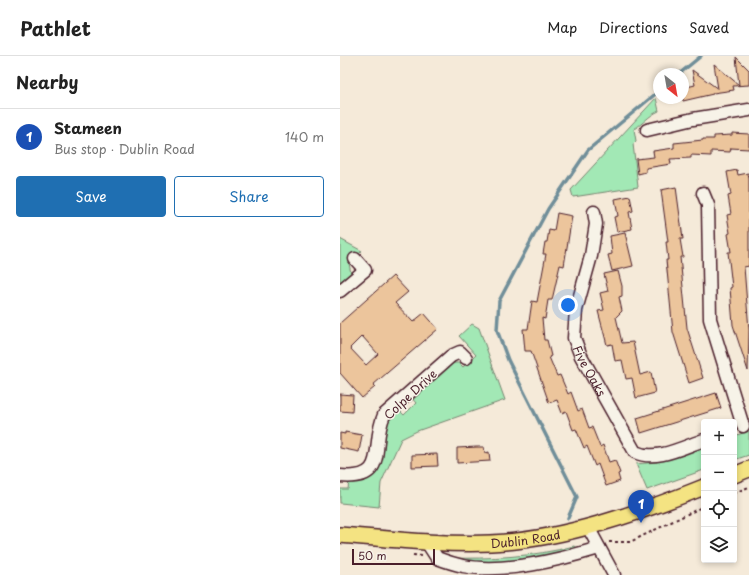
<!DOCTYPE html>
<html lang="en">
<head>
<meta charset="utf-8">
<style>
  body { margin:0; font-family:"Playpen Sans",sans-serif; background:#f6f6f6; color:#222 }
  .controls { position:absolute; right:12px; bottom:12px; display:grid; overflow:hidden; border-radius:4px; box-shadow:0 2px 6px #0003 }
  .controls button { width:36px; height:36px; display:grid; place-items:center; padding:0; border:0; border-bottom:1px solid #e0e0e0; background:#fff; color:#222; font:20px sans-serif }
  .compass { position:absolute; left:313px; top:12px; width:36px; height:36px; border-radius:50%; background:#fff; box-shadow:0 2px 6px #0003; rotate:149deg }
  .scale { position:absolute; left:12px; bottom:10px; width:83px; box-sizing:border-box; padding-left:4px; border:2px solid #4a1f2b; border-top:0; font-size:11px; line-height:14px; white-space:nowrap; color:#4a1f2b; -webkit-text-stroke:3px #f7f3e8; paint-order:stroke }
  .you { position:absolute; left:228px; top:249px; width:14px; height:14px; margin:-10px; border:3px solid #fff; border-radius:50%; background:#1a73e8; box-shadow:0 0 0 6px #1a73e833 }
  .badge { display:grid; place-items:center; width:26px; height:26px; border-radius:50%; background:#1f6fb2; color:#fff; font-size:13px; font-weight:700 }
  .pin { position:absolute; translate:-50% -33px; filter:drop-shadow(0 1px 2px #0008) }
  .pin::after { content:''; position:absolute; top:21px; width:14px; height:12px; background:inherit; clip-path:polygon(0 0,100% 0,50% 100%) }
  .list { margin:0; padding:0; list-style:none }
  h2 { display:flex; justify-content:space-between; align-items:center; height:52px; margin:0; padding:0 16px; font-size:17px }
  h2 small { font-size:13px; font-weight:400; color:#767676 }
  .list li { display:grid; grid-template-columns:26px 1fr auto; gap:12px; align-items:center; box-sizing:border-box; height:56px; padding:0 16px; border-top:1px solid #e0e0e0 }
  .list b { display:block; font-size:15px; white-space:nowrap }
  .list p { margin:0; font-size:13px; white-space:nowrap; color:#767676 }
  .list em { font-size:13px; font-style:normal; color:#767676 }
  .actions { display:flex; gap:8px; padding:12px 16px }
  .actions a { flex:1; padding:9px 0; border:1px solid #1f6fb2; border-radius:4px; text-align:center; font-size:14px; color:#1f6fb2 }
  .actions .main { background:#1f6fb2; color:#fff }
  .icon { flex:none; width:22px; height:22px; fill:none; stroke:currentColor; stroke-width:2; stroke-linecap:round; stroke-linejoin:round }
  .map { position:relative; flex:none; width:409px; height:519px; overflow:hidden }
  header { display:flex; align-items:center; gap:24px; box-sizing:border-box; height:56px; padding:0 20px; background:#fff; border-bottom:1px solid #e0e0e0 }
  header strong { font-size:19px }
  nav { display:flex; gap:22px; margin-inline-start:auto; font-size:14px }
  main { display:flex }
  aside { flex:1; background:#fff }
  .map>svg:first-child { display:block }
  .green { fill:#a2e8b5; stroke:#768470 }
  .lines { fill:none; stroke-linecap:round; stroke-linejoin:round }
  .stream { stroke:#6f8e99; stroke-width:3.5 }
  .building { fill:#ecc59c; stroke:#4a1f2b; fill-rule:evenodd }
  .minor-casing { stroke:#4a1f2b; stroke-width:15 }
  .major-casing { stroke:#4a1f2b; stroke-width:18 }
  .path { stroke:#4a1f2b; stroke-width:2; stroke-dasharray:3 3; stroke-linecap:butt }
  .minor { stroke:#f7f3e8; stroke-width:12 }
  .major { stroke:#f4e382; stroke-width:15 }
  .labels { text-anchor:middle; dominant-baseline:central; stroke-width:3; stroke-linejoin:round; paint-order:stroke }
  .street-label { font-size:12px; fill:#4a1f2b; stroke:#f7f3e8 }
</style>
</head>
<body>
<header>
<strong>Pathlet</strong>
<nav><a>Map</a><a>Directions</a><a>Saved</a></nav>
</header>
<main>
<aside>
<h2>Nearby<small></small></h2>
<ul class="list">
<li><span class="badge" style="background:#1a4fb4">1</span><div><b>Stameen</b><p>Bus stop · Dublin Road</p></div><em>140 m</em></li>
</ul>
<div class="actions"><a class="main">Save</a><a>Share</a></div>
</aside>
<div class="map">
<svg width="409" height="519" viewBox="0 0 409 519">
  <rect width="100%" height="100%" fill="#f5ead9"/>
  <filter id="ink" filterUnits="userSpaceOnUse"><feTurbulence type="fractalNoise" baseFrequency=".025" numOctaves="2"/><feDisplacementMap in="SourceGraphic" scale="8" xChannelSelector="R" yChannelSelector="G"/><feConvolveMatrix kernelMatrix="1 2 1 2 8 2 1 2 1" color-interpolation-filters="sRGB"/></filter>
  <g filter="url(#ink)">
    <g class="green">
      <path d="M316,42L319,55C308,60 304,67 294,73L296,85L293,88L298,131L233,141L231,134Z"/>
      <polygon points="0,183 22,195 9,207 11,218 0,229"/>
      <path d="M132,268L139,272L165,344L77,375L61,383L41,427L39,451L0,447V433H8L9,425C21,426 30,425 38,415L47,365L58,353L64,359L76,347L71,341L111,307H119L123,311L136,299L119,280Z"/>
      <polygon points="409,375 409,399 394,404 394,380"/>
      <polygon points="364,390 364,414 307,434 296,408 316,406"/>
      <path d="M234,490L240,494L200,503L144,507L108,502C150,503 192,501 234,490Z"/>
    </g>
    <g class="lines">
      <g class="stream">
        <polyline points="339,18 361,0"/>
        <polyline points="228,462 237,441 168,304 157,274 159,245 208,153 248,94 319,35"/>
      </g>
    </g>
    <g class="building">
      <polygon points="396,1 409,14 409,29 393,30 394,34 373,37 373,38 343,45 343,32 355,29 352,14 378,33 374,8 399,29"/>
      <polygon points="392,77 409,78 409,93 391,92 390,96 371,95 371,100 351,99 351,102 330,103 331,108 306,112 306,116 298,118 296,103 314,101 313,95 334,92 334,87 363,84 363,83 374,83 374,80 392,79"/>
      <polygon points="397,114 398,119 408,117 409,123 409,210 404,211 409,274 408,315 393,269 390,232 392,231 388,196 391,196 388,178 390,177 387,159 391,158 388,140 391,139 387,116"/>
      <polygon points="336,131 343,183 340,183 343,201 340,201 347,272 363,322 349,327 333,276 326,204 328,204 326,186 328,186 321,134"/>
      <polygon points="290,140 293,155 289,156 292,173 277,176 274,161 278,160 275,143"/>
      <polygon points="217,157 232,160 224,210 220,209 212,244 208,244 205,263 202,262 204,284 207,284 211,300 209,301 217,320 220,319 228,338 231,336 238,355 242,353 249,372 252,371 260,391 263,389 269,406 275,404 280,417 278,418 280,425 266,430 258,408 255,410 247,390 244,392 236,373 233,374 226,355 222,357 217,344 209,347 191,295 185,295 183,273 188,273 192,245 197,246 206,198 203,198 205,186 207,186 209,174 214,175"/>
      <polygon points="285,177 293,210 272,215 268,199 272,198 270,180"/>
      <polygon points="278,215 282,230 282,240 279,241 282,255 276,261 282,287 293,286 300,319 311,316 315,337 296,342 292,322 286,323 282,304 275,305 272,288 267,289 258,255 264,254 260,237 268,235 264,218"/>
      <path d="M53,220L68,236L55,247L73,266L84,257L98,273L33,329L35,331L22,342L0,317V267ZM22,280L38,298L26,309L10,292Z"/>
      <polygon points="376,337 381,352 301,377 297,362"/>
      <polygon points="0,338 13,339 12,356 0,355"/>
      <polygon points="5,376 22,379 19,396 0,392 0,377 5,378"/>
      <polygon points="137,391 144,391 145,397 149,396 150,405 117,407 117,392"/>
      <polygon points="97,398 98,410 72,411 72,399"/>
    </g>
    <g class="lines">
      <g class="minor-casing">
        <g id="minor">
          <polyline points="307,74 353,63 409,54"/>
          <polyline points="363,137 368,149 370,263 403,370"/>
          <path id="s1" d="M254,156L256,168L251,200L236,254L234,282L241,300L295,396C316,406 343,391 364,384"/>
          <polyline points="0,235 25,214 15,203"/>
          <path d="M0,420C50,425 30,390 44,359L111,300L120,296L126,302"/>
          <polyline points="248,471 274,519"/>
          <path d="M86,485L97,502C105,505 114,508 123,510C164,518 219,504 259,492"/>
        </g>
      </g>
      <g class="major-casing">
        <g id="major">
          <polyline points="394,419 409,413"/>
          <path id="s2" d="M0,479C50,483 101,489 151,487C222,484 299,457 364,431"/>
        </g>
      </g>
      <g class="path">
        <polyline points="394,437 409,431"/>
        <polyline points="269,486 290,486 364,450"/>
        <polyline points="73,499 82,500"/>
      </g>
      <use href="#minor" class="minor"/>
      <use href="#major" class="major"/>
    </g>
  </g>
  <g class="labels">
    <g class="street-label">
      <text stroke="none"><textPath href="#s1" startOffset="165">Five Oaks</textPath></text>
      <text transform="translate(70 338) rotate(-43)">Colpe Drive</text>
      <text stroke="none"><textPath href="#s2" startOffset="186">Dublin Road</textPath></text>
    </g>
  </g>
</svg>
<div class="controls">
<button>+</button>
<button>−</button>
<button><svg class="icon" aria-label="locate" viewBox="0 0 24 24"><circle cx="12" cy="12" r="6"/><path d="M12 2v4M12 18v4M2 12h4M18 12h4"/></svg></button>
<button><svg class="icon" aria-label="layers" viewBox="0 0 24 24"><path d="M12 4l9 5-9 5-9-5zM3 14l9 5 9-5"/></svg></button>
</div>
<svg class="compass" viewBox="-18 -18 36 36"><path d="M0-13l5 13h-10z" fill="#e53935"/><path d="M0 13l5-13h-10z" fill="#767676"/></svg>
<div class="scale">50 m</div>
<div class="you"></div>
<div class="pin badge" style="left:301px;top:467px;background:#1a4fb4">1</div>
</div>
</main>
</body>
</html>
